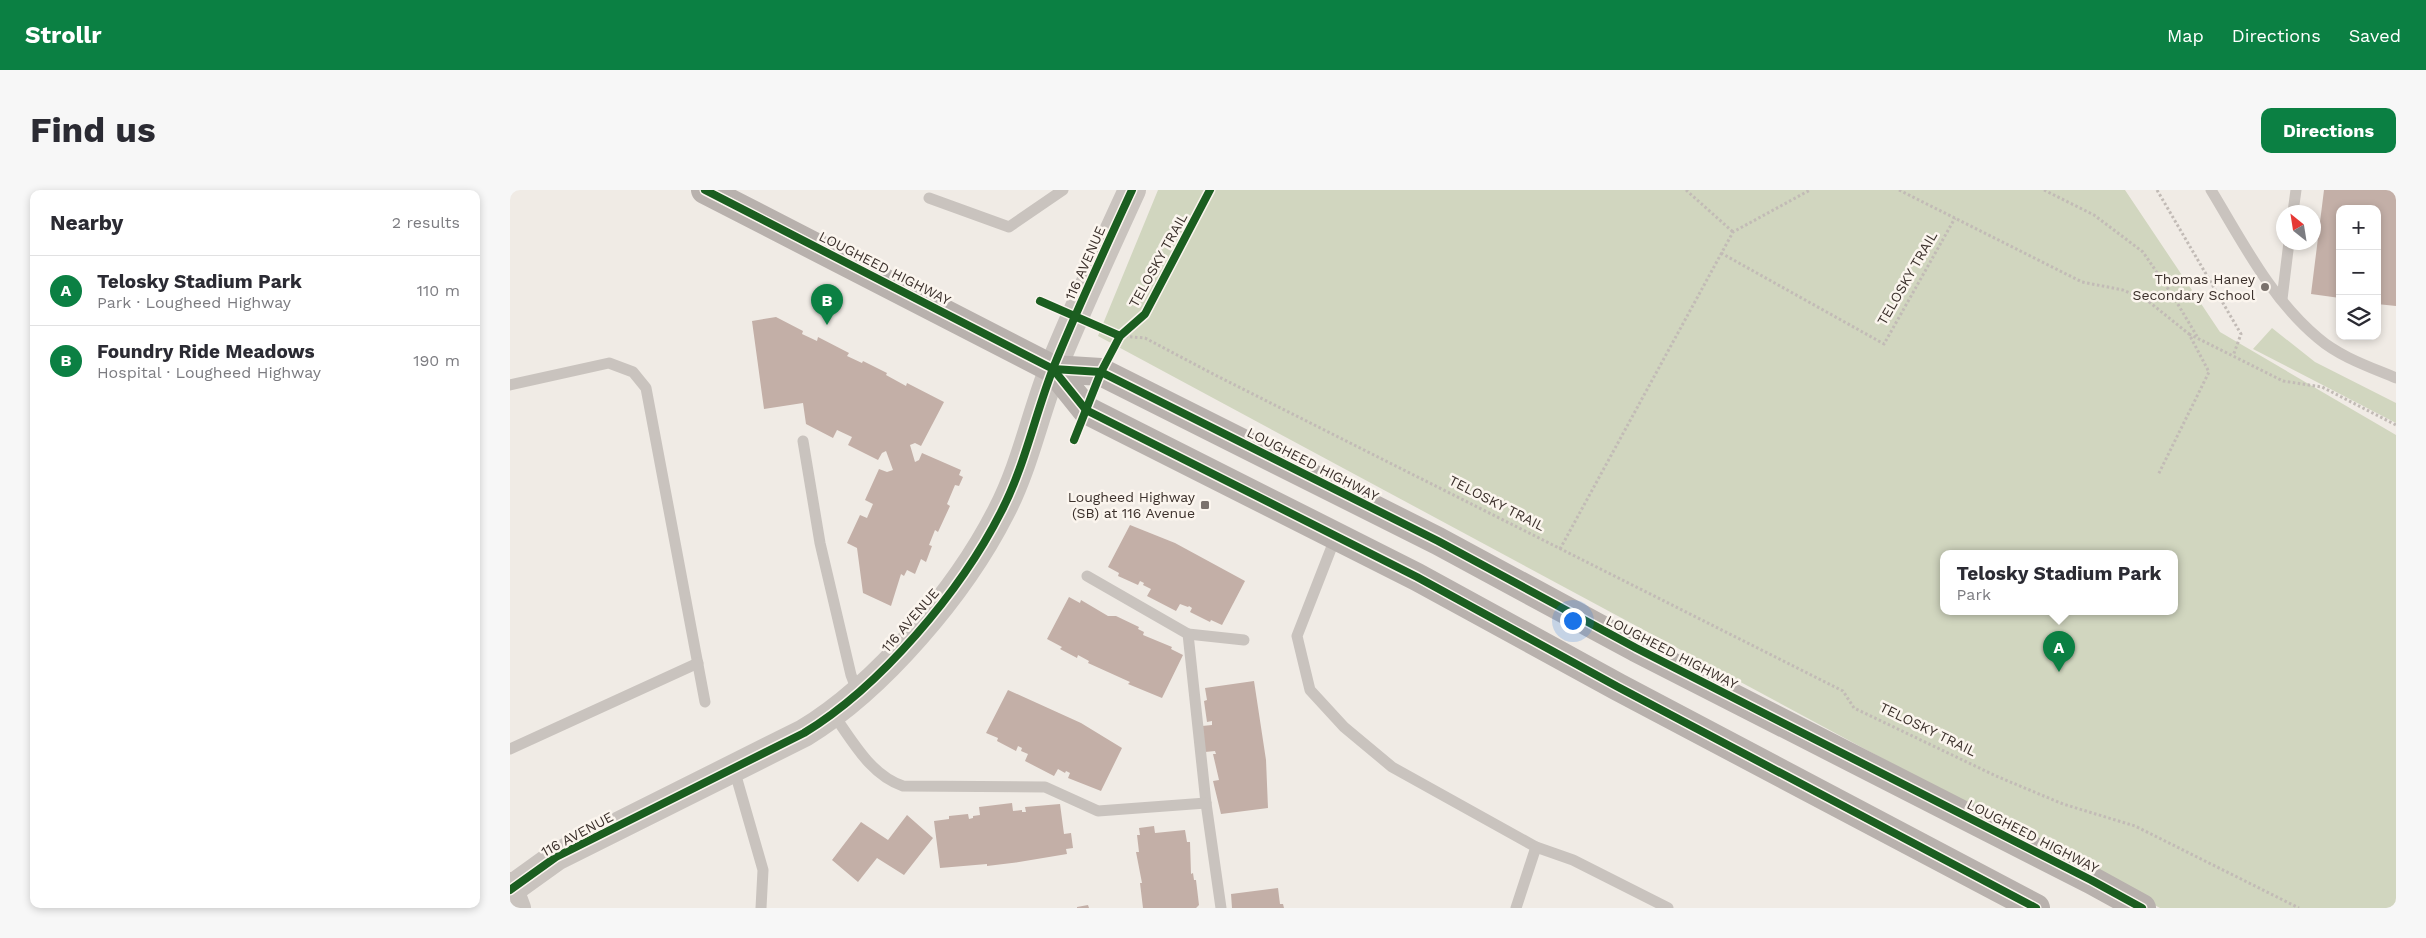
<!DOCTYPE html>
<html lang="en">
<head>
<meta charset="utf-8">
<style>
  body { margin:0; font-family:"Work Sans",sans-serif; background:#f7f7f7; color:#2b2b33 }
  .controls { position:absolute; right:15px; top:15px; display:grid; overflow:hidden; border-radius:10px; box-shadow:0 2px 8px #0003 }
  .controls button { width:45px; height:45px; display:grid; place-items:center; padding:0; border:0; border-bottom:1px solid #e1e1e2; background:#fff; color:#2b2b33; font:25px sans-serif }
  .compass { position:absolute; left:1766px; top:15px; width:45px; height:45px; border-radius:50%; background:#fff; box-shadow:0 2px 8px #0003; rotate:330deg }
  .you { position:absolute; left:1062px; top:430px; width:18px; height:18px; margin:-12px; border:4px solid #fff; border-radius:50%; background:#1a73e8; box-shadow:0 0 0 8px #1a73e833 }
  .badge { display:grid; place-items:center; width:32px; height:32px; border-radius:50%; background:#0b8043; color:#fff; font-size:16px; font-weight:700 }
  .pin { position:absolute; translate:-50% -41px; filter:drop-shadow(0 1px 2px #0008) }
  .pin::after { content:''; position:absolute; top:26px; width:18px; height:15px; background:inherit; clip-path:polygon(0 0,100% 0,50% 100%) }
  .popup { position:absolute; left:1430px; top:360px; width:238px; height:65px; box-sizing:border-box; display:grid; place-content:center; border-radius:10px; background:#fff; filter:drop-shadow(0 1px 4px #0005); font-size:16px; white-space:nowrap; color:#7c7c81 }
  .popup b { font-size:19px; color:#2b2b33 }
  .popup::after { content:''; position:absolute; left:50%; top:100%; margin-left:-10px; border:10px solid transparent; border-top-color:#fff }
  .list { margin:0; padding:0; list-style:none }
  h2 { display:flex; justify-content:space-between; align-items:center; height:65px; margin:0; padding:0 20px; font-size:21px }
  h2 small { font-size:16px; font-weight:400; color:#7c7c81 }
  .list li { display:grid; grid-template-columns:32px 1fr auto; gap:15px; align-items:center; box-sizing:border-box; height:70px; padding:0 20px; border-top:1px solid #e1e1e2 }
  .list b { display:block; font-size:19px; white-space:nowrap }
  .list p { margin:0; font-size:16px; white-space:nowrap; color:#7c7c81 }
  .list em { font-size:16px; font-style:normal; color:#7c7c81 }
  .icon { flex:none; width:28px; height:28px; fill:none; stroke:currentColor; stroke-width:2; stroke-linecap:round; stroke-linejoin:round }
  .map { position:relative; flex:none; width:1886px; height:718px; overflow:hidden; border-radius:10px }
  header { display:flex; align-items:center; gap:30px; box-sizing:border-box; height:70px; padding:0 25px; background:#0b8043; color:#fff }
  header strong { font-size:24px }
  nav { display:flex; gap:28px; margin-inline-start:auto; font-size:18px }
  .intro { display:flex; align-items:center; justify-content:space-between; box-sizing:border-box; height:120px; padding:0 30px }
  h1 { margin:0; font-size:35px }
  .button { padding:12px 22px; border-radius:10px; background:#0b8043; color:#fff; font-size:18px; font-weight:700 }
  main { display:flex; gap:30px; padding:0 30px }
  aside { flex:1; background:#fff; border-radius:10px; box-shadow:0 2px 8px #0003 }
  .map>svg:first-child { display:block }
  .green { fill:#d1d6bf; fill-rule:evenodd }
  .building { fill:#c3afa7 }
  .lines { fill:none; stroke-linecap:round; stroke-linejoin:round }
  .path { stroke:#c2bbb6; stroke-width:3; stroke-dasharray:2.5 2.5; stroke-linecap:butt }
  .service { stroke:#c9c3be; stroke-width:11 }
  .minor { stroke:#c9c3be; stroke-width:24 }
  .tertiary { stroke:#c9c3be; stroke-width:28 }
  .primary { stroke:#b8b1ad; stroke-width:28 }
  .cycleway-casing { stroke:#fbf5ee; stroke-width:11 }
  .cycleway { stroke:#1b5e20; stroke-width:8 }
  .poi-dot { fill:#7a716c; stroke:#fbf5ee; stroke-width:2 }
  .labels { text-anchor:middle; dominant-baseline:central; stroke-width:5; stroke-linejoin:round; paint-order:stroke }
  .street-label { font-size:14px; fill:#3b302b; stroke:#fbf5ee }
  .poi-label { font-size:14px; fill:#3b302b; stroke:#fbf5ee; text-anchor:end }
</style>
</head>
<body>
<header>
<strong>Strollr</strong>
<nav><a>Map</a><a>Directions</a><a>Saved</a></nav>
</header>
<div class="intro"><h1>Find us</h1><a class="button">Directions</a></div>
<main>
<aside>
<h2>Nearby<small>2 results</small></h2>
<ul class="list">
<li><span class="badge">A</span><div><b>Telosky Stadium Park</b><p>Park · Lougheed Highway</p></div><em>110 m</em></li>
<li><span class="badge">B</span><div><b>Foundry Ride Meadows</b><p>Hospital · Lougheed Highway</p></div><em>190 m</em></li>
</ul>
</aside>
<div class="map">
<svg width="1886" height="718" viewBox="0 0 1886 718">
  <rect width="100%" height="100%" fill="#f0ebe5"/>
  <g class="green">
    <path d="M648,0H1615L1710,142L1886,245V718H1650L588,146ZM1434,363H1664V421H1434Z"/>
    <polygon points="1762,138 1805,172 1886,213 1886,233 1743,159"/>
  </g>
  <g class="building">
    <polygon points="1814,0 1886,0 1886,116 1867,114 1867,19 1830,19 1830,108 1801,104"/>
    <polygon points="266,127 293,141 292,144 307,151 308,147 339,163 337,166 352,173 353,171 377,183 376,185 396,196 397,193 434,212 411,256 405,253 400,255 405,272 409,270 412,263 451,280 449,285 453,287 449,296 445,295 437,314 440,316 428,342 425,340 419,355 422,356 416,372 411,369 405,384 397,380 394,386 391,384 381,416 353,403 347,358 337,353 350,325 357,328 363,314 355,310 369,279 377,282 383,280 376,261 372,263 368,270 338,255 342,247 327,240 323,248 296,234 293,213 254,219 242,131"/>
    <polygon points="620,335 665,353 735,391 712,435 701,430 700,432 680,422 682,418 679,416 678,417 670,414 666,421 637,406 641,399 633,395 634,393 630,391 628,395 608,386 609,383 598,377"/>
    <polygon points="559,407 570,413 571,410 598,426 606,426 629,437 628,439 634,442 633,445 662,457 661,459 673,465 652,508 618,494 620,492 578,473 579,471 568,465 567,468 550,459 552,457 537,449"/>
    <polygon points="744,491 756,570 758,618 711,624 703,591 709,590 703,564 706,564 705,561 695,562 692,536 702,535 702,531 697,532 694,511 697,510 695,498"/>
    <polygon points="498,500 571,533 612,558 591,601 558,588 560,583 556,581 555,583 548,579 544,586 515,571 518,564 511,561 512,558 508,556 506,561 487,551 488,548 476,543"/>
    <polygon points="502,613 503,621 512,620 512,622 516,622 515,617 550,614 554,644 561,643 563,658 556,659 557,664 509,672 477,676 477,674 430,678 424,631 439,629 439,626 458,624 459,629 463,628 463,626 470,625 469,617"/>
    <polygon points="397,625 423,648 394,685 367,668 348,692 322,670 351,632 378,650"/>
    <polygon points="644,636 645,643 675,640 677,652 680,652 681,684 683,683 684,690 686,690 689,715 686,718 633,718 630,693 632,693 626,662 629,662 627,645 630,645 629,638"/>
    <polygon points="768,698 770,714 773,714 774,718 722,718 721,704"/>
    <polygon points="578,715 579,718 567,718 567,717"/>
  </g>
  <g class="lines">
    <g class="path">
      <polyline points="1176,0 1223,42"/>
      <polyline points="1389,0 1572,92 1613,100 1638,111 1679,144 1699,182 1648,285"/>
      <polyline points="1534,0 1584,25 1633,62 1663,106 1688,148"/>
      <polyline points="1647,0 1731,144 1723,166"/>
      <polyline points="1211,63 1374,154 1445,28"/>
      <polyline points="1679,144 1773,191 1812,197 1886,235"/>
      <polyline points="610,146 635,148 707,186 1333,501 1344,518 1486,586 1553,614 1625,636 1789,718"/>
      <polyline points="1050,359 1223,42 1300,0"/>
    </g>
    <g class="service">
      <path d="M1701,0C1732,51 1761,109 1808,148C1830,167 1860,177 1886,188"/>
      <polyline points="419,8 499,37 553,0"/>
      <polyline points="1783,22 1786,0"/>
      <polyline points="1772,109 1779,52"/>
      <polyline points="0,195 99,173 123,182 136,198 195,512"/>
      <polyline points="293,251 310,353 341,485 348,503"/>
      <polyline points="826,346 787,446 800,500 834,537 882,577 1026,657"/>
      <polyline points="577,386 678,444 696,613 711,718"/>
      <polyline points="678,444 734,450"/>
      <path d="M323,524C343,551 360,585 393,596L535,597L588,621L696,613"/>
      <polyline points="0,559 188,473"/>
      <polyline points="224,579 253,680 251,718"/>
      <polyline points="1006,718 1026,657 1063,670 1158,718"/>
    </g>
    <polyline class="minor" points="0,694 9,718"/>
    <path class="tertiary" d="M0,700L46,667L294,543C370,497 451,401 491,322C515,276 525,224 544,176C568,117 595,59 622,0"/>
    <g class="primary">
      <polyline points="195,0 543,179 576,220 907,387 1108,497 1526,718"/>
      <polyline points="543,179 591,182 928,351 1126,458 1581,690 1632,718"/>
    </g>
    <g class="cycleway-casing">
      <g id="cycleway">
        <polyline points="195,0 543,179 576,220 907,387 1108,497 1526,718"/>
        <polyline points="530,111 610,146"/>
        <polyline points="543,179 591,182 928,351 1126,458 1581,690 1632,718"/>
        <polyline points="564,250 591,182 610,146 635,124 700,0"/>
        <path d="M0,700L46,667L294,543C370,497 451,401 491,322C515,276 525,224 544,176C568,117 595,59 622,0"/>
      </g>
    </g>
    <use href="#cycleway" class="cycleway"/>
  </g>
  <g class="poi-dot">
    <circle cx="1755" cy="97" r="5"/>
    <rect x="690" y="310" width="10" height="10" rx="2.5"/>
  </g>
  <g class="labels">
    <g class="street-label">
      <text transform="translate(648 70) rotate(-61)">TELOSKY TRAIL</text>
      <text transform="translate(575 73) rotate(-66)">116 AVENUE</text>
      <text transform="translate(375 78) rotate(27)">LOUGHEED HIGHWAY</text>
      <text transform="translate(1397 88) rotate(-60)">TELOSKY TRAIL</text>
      <text transform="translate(803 274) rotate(27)">LOUGHEED HIGHWAY</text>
      <text transform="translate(987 313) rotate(27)">TELOSKY TRAIL</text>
      <text transform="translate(400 430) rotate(-49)">116 AVENUE</text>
      <text transform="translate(1162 462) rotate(27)">LOUGHEED HIGHWAY</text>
      <text transform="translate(1418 539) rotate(26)">TELOSKY TRAIL</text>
      <text transform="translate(67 644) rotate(-28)">116 AVENUE</text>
      <text transform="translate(1523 646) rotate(27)">LOUGHEED HIGHWAY</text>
    </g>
    <g class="poi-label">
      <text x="1745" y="89">Thomas Haney<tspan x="1745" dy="16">Secondary School</tspan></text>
      <text x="685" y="307">Lougheed Highway<tspan x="685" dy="16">(SB) at 116 Avenue</tspan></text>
    </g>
  </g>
</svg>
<div class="controls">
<button>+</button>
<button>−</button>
<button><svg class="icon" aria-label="layers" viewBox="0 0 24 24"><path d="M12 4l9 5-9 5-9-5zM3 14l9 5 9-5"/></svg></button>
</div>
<svg class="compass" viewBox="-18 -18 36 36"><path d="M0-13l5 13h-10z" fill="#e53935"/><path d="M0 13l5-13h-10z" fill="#7c7c81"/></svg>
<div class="you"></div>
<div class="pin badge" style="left:1549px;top:482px">A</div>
<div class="popup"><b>Telosky Stadium Park</b>Park</div>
<div class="pin badge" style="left:317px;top:135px">B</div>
</div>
</main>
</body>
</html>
